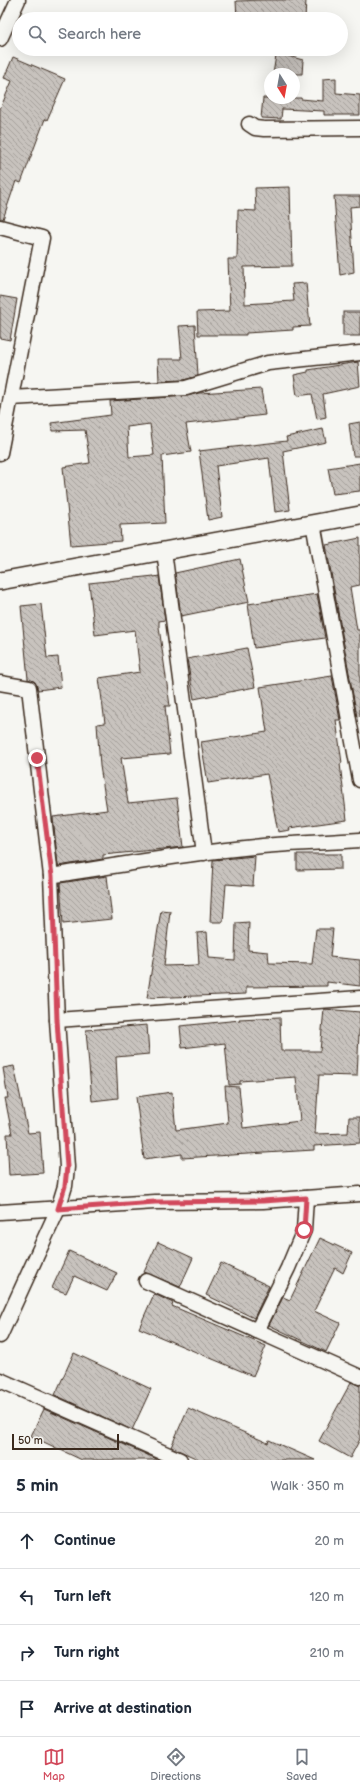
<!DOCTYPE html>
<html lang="en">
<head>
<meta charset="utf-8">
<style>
  body { margin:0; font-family:"Balsamiq Sans",sans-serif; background:#f6f6f7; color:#1f2937 }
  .compass { position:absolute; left:264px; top:68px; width:36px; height:36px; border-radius:50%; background:#fff; box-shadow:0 4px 16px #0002; rotate:169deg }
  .scale { position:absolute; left:12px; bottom:10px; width:107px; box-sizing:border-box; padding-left:4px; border:2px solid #3b2a1e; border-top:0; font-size:11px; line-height:14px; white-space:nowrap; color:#3b2a1e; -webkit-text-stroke:3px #f6f6f2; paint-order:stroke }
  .stop { position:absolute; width:12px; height:12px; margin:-9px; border:3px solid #d1495b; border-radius:50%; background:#fff }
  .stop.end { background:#d1495b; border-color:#fff; box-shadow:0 1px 4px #0008 }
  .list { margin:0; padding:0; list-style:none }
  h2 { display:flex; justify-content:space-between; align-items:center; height:52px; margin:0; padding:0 16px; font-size:17px }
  h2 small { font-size:13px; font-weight:400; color:#747a83 }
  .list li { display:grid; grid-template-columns:26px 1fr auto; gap:12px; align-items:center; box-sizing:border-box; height:56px; padding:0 16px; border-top:1px solid #e0e1e3 }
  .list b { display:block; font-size:15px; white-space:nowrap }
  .list em { font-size:13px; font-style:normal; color:#747a83 }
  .icon { flex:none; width:22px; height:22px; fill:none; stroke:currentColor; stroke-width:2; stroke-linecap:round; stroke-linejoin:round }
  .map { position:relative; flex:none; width:360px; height:1460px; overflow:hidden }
  .search { position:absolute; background:#fff; box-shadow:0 4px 16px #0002; left:12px; right:12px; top:12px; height:44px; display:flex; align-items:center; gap:10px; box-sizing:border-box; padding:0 14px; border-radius:22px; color:#747a83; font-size:15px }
  .sheet { height:276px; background:#fff }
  nav { display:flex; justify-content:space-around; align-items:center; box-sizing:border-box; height:56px; border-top:1px solid #e0e1e3; background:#fff; font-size:11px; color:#747a83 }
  nav a { display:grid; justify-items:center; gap:2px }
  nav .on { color:#d1495b }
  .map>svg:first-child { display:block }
  .building { fill:url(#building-back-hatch); stroke:#3b2a1e; fill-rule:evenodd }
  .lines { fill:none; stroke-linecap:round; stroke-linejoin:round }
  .minor-casing { stroke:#3b2a1e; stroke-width:17 }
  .tertiary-casing { stroke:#3b2a1e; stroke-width:20 }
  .minor { stroke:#f6f6f2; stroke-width:14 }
  .tertiary { stroke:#f6f6f2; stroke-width:17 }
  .route { stroke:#d1495b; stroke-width:5 }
</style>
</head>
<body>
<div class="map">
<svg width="360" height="1460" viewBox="0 0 360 1460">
  <defs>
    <pattern id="building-back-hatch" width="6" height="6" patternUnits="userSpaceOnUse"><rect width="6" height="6" fill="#c8c3be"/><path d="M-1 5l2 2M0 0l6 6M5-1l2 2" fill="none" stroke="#a49f9a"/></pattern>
  </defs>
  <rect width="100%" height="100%" fill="#f6f6f2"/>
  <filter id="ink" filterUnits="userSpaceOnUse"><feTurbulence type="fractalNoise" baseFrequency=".025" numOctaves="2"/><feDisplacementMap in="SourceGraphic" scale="8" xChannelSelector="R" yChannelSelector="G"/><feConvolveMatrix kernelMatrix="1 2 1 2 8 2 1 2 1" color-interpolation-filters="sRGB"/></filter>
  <g filter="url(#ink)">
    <g class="building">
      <polygon points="264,0 306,0 305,19 237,19 236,1"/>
      <polygon points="277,49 289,49 288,56 303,60 302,74 273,74"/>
      <polygon points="13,57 65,79 47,120 45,119 21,183 16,181 3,219 0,219 0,109 12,81 4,78"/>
      <polygon points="336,78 336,93 360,95 360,115 324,115 324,111 282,109 281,119 261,118 263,98 301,98 301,99 323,101 323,79"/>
      <polygon points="290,187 292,266 244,267 245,304 294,301 292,284 306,283 310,326 293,327 293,330 246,333 246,335 198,335 197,312 230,311 228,259 237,259 238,210 256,211 255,188"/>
      <polygon points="334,196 360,196 360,206 350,207 354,272 340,275"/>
      <polygon points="0,296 17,299 10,340 0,338"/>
      <rect x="343" y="312" width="17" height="24"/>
      <polygon points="195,325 198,376 184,380 159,381 158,359 182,359 179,326"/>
      <polygon points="358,362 360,386 323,394 326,417 317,419 312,394 297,396 294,375 308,372 308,370"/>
      <path d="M261,389L265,415L186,424L191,452L162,456L165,523L120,525L121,541L71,545L63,467L90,463L85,430L52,431L51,423L111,415L110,401L186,396L199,393ZM150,424L154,455L129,457L127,427Z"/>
      <polygon points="360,422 360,456 353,456 349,424"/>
      <polygon points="323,429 326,442 283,451 290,510 275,512 269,458 216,466 222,517 208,520 199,451 287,441 286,437"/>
      <polygon points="360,463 360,491 333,494 328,468"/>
      <polygon points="360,538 360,585 350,587 357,630 360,630 360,716 357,717 326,545"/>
      <polygon points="240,559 249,602 181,616 175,573"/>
      <polygon points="154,576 154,577 159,576 165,620 159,621 159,627 170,706 165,706 170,754 121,758 128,803 177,798 183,847 103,855 103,859 58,866 53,817 107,810 100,766 97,724 105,723 99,678 140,672 135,630 95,635 89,583"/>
      <polygon points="317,594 325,638 254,648 248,604"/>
      <polygon points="41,604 47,658 58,657 61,687 38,690 35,682 28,679 21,606"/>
      <polygon points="247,648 255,687 194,699 187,659"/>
      <polygon points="332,676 340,720 336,720 342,763 340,764 347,820 289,828 290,830 278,832 267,774 208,783 201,742 267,732 260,687"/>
      <polygon points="297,854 341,854 341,869 297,870"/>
      <polygon points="255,856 253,886 226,884 223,922 210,922 213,860"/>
      <polygon points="107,876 112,919 63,924 60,883"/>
      <polygon points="161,910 170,911 164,966 199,965 197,933 207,932 209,958 235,960 236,923 249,922 248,950 268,952 269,963 312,964 316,929 333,929 330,957 360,960 360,986 327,982 327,986 246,987 246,994 147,998"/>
      <polygon points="324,1009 360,1012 357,1076 319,1075 315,1134 348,1133 349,1117 360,1117 360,1143 314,1146 314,1150 182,1158 182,1154 144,1159 136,1097 172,1092 176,1130 228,1123 225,1086 239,1087 243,1128 300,1121 296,1077 240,1081 240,1084 229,1085 225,1043 182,1048 180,1026 240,1020 239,1019 280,1017 281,1051 320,1051"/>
      <polygon points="147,1025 149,1054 116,1057 118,1098 92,1101 86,1030"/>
      <polygon points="14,1066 28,1133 40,1132 43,1173 9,1175 7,1134 12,1134 5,1098 8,1098 3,1068"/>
      <polygon points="320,1238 352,1253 343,1273 335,1268 314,1311 340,1323 326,1352 269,1325 283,1297 290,1300"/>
      <polygon points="158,1242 193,1258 180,1287 144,1272"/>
      <polygon points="69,1251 117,1273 107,1291 74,1276 66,1293 52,1288"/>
      <polygon points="221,1263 269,1286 254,1318 206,1295"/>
      <polygon points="154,1294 173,1303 172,1306 266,1346 253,1376 139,1328"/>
      <polygon points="74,1353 151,1389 132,1430 55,1395"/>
      <polygon points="351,1382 360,1386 360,1439 350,1458 319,1441"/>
      <polygon points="188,1408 268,1443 269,1440 315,1460 200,1460 171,1447"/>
      <polygon points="44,1409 159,1460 82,1460 31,1436"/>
    </g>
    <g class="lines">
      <g class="minor-casing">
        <g id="minor">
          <polyline points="0,39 18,0"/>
          <polyline points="249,124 255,128 264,129 360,128"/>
          <polyline points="0,227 42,238 0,453"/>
          <polyline points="11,398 186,388 268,363 360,353"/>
          <polyline points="313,523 360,780"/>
          <polyline points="164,551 204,853"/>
          <polyline points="0,683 29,688 51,876 57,1020 67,1167 65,1186 58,1209 0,1336"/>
          <path d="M51,876C126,864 200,851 275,845C303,843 332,842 360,840"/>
          <polyline points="57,1020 360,998"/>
          <polyline points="0,1212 155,1202 263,1201 360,1194"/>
          <polyline points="146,1281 360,1377"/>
          <polyline points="257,1331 288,1268 304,1230 306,1198"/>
          <polyline points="0,1380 180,1460"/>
        </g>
      </g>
      <g class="tertiary-casing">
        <polyline id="tertiary" points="0,581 360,515"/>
      </g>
      <use href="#minor" class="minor"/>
      <use href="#tertiary" class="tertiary"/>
    </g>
  </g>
  <g class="lines" filter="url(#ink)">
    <polyline class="route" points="37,758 52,876 57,1020 67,1167 65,1186 58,1209 155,1202 263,1201 306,1198 304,1230"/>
  </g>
</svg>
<svg class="compass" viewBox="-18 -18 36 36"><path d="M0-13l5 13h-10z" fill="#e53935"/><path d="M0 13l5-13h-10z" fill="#747a83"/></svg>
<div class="scale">50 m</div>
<div class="stop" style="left:304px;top:1230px"></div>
<div class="stop end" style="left:37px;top:758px"></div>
<div class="search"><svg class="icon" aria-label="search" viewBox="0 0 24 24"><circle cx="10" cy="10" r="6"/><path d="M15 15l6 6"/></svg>Search here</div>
</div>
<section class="sheet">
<h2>5 min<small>Walk · 350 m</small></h2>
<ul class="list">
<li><svg class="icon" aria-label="ahead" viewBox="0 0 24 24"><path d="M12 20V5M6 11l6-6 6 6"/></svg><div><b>Continue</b></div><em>20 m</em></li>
<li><svg class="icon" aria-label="left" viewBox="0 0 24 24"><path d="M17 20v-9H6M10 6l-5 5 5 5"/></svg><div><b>Turn left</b></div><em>120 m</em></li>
<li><svg class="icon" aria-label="right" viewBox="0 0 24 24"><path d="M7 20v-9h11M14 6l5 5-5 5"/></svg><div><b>Turn right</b></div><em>210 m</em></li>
<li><svg class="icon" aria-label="arrive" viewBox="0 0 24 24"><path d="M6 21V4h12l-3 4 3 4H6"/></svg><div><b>Arrive at destination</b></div></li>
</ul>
</section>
<nav>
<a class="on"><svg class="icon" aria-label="map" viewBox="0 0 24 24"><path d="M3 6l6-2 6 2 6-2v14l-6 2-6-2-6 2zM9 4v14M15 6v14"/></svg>Map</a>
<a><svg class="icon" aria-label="directions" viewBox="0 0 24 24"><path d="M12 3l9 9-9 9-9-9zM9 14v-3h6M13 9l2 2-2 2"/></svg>Directions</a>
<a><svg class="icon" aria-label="saved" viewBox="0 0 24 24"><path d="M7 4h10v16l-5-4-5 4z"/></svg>Saved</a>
</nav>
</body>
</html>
